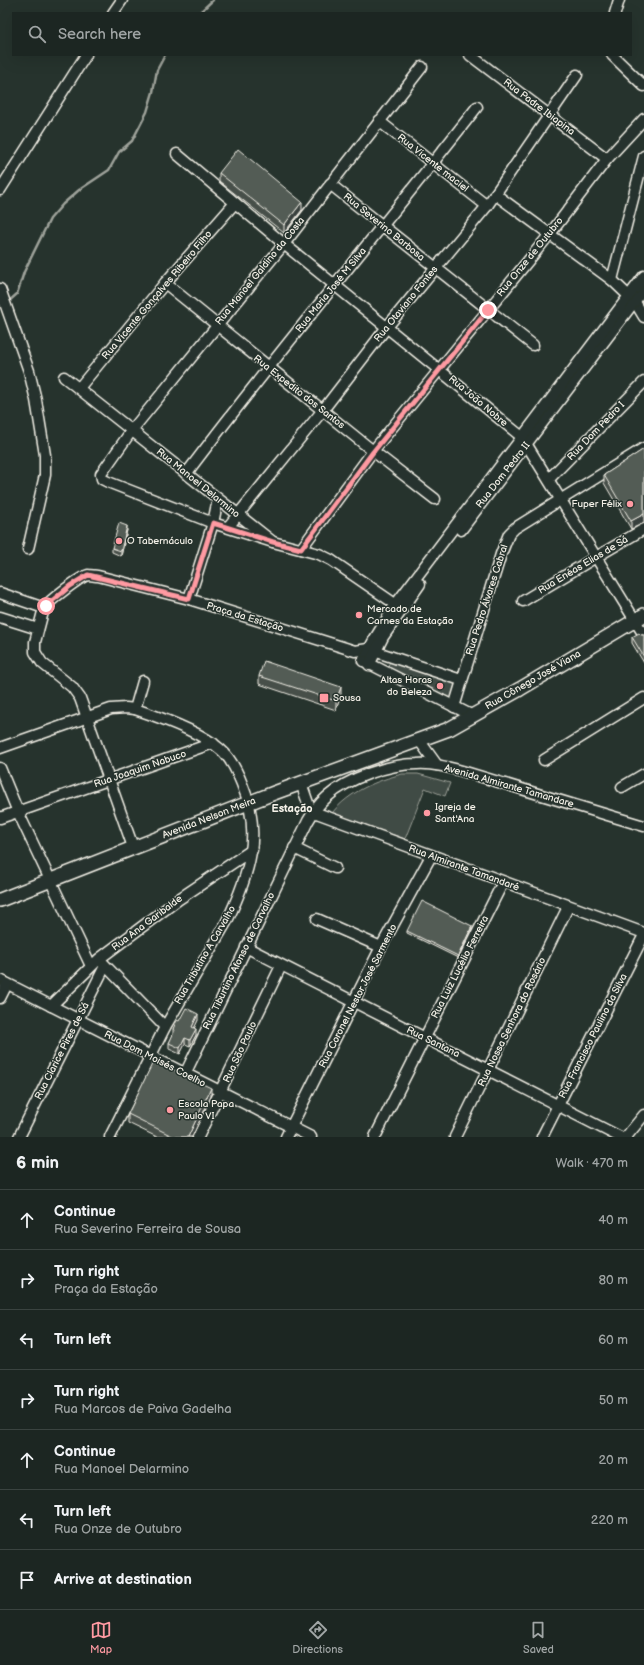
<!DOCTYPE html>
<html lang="en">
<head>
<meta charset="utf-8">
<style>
  body { margin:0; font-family:"Balsamiq Sans",sans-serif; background:#29322f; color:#f1f3f6 }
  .stop { position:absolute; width:12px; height:12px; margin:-9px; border:3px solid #ff9aa2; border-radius:50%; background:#fff }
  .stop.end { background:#ff9aa2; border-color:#fff; box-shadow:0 1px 4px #0008 }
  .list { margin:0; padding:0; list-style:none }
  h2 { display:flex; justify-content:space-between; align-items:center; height:52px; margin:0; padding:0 16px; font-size:17px }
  h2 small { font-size:13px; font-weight:400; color:#a0a5a5 }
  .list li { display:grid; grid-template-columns:26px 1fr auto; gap:12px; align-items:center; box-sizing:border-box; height:60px; padding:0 16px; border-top:1px solid #3a4340 }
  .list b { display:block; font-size:15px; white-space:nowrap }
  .list p { margin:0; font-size:13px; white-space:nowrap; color:#a0a5a5 }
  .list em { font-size:13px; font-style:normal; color:#a0a5a5 }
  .icon { flex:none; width:22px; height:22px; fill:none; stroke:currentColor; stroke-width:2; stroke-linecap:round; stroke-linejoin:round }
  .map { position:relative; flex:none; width:644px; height:1137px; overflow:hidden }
  .search { position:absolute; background:#1c2622; box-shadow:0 4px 16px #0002; left:12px; right:12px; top:12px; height:44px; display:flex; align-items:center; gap:10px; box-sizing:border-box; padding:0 14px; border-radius:0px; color:#a0a5a5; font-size:15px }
  .sheet { height:472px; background:#1c2622 }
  nav { display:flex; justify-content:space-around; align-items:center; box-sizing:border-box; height:56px; border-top:1px solid #3a4340; background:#1c2622; font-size:11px; color:#a0a5a5 }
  nav a { display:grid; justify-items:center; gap:2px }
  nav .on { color:#ff9aa2 }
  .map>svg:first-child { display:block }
  .green { fill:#414b45; stroke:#9a9e96 }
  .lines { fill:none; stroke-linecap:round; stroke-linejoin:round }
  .stream { stroke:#9fa39b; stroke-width:2.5 }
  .minor-casing { stroke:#f4f1e8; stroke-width:13 }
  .major-casing { stroke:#f4f1e8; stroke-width:16 }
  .minor { stroke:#26332d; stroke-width:10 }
  .major { stroke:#26332d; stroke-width:13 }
  .wall { fill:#474f49; stroke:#f4f1e8 }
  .shaded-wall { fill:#39403c; stroke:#f4f1e8 }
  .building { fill:#525c55; stroke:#f4f1e8 }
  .route { stroke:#ff9aa2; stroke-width:5 }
  .poi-dot { fill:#ff9aa2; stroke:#26332d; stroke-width:1.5 }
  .labels { text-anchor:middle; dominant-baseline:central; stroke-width:3; stroke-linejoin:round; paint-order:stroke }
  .street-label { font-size:10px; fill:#f4f1e8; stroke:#26332d }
  .poi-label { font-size:10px; fill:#f4f1e8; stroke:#26332d; text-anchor:start }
  .neighbourhood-label { font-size:11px; font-weight:bold; fill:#f4f1e8; stroke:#26332d }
</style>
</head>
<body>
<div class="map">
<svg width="644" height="1137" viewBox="0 0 644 1137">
  <rect width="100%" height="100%" fill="#26332d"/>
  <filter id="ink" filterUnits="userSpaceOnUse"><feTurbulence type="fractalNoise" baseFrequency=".025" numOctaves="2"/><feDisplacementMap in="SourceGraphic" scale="8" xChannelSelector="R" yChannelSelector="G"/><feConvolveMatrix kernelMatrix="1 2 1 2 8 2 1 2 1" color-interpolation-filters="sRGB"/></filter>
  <g filter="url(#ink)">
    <g class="green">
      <polygon points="390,662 451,680 457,685 454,697 447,698 386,669"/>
      <path d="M402,774H418L450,783L445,796L425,788L405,839L332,813C350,791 376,781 402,774Z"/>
    </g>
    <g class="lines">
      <g class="stream">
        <polyline points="199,13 213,0"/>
        <polyline points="8,302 17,294 24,272 50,219 63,204 79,190 109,170 119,152 132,141 147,112 153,92 157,70 165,55"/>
      </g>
      <g class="minor-casing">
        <g id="minor">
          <polyline points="113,13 122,0"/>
          <polyline points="615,13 619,0"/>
          <polyline points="470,55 607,159"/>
          <polyline points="612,55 644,86"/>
          <polyline points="379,121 487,206"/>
          <polyline points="177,154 284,244 522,437 644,635"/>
          <polyline points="330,184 533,345"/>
          <polyline points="0,190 86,55"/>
          <polyline points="495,194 612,280 635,302 644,317"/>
          <polyline points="612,280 644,156"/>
          <polyline points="165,283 373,451 435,499"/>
          <polyline points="0,289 29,371 36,400 45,455 45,475 28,549"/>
          <polyline points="64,377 273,542 319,554 331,560 401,608"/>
          <polyline points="79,388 165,283 235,203"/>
          <path d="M186,474C280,349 381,230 477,107"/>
          <polyline points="549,479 644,382"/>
          <polyline points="228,527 323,410 387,327 487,206 577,75"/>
          <polyline points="461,530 644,289"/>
          <polyline points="273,542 213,523 108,482 102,479 101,474 132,430 284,244 422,67"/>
          <polyline points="301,549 373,451 550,234 607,159 644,119"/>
          <path d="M0,593L44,608C50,600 80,577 88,575C91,575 95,576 98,576L189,599L355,651L368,649L461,680"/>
          <polyline points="189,599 213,523 218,499"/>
          <polyline points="523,601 596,557 644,529"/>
          <polyline points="44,608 35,642 35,652 42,663 72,687 80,698 133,847"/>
          <polyline points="0,617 38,629"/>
          <polyline points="363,661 374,640 396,604 644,276"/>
          <polyline points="364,661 471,715"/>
          <polyline points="369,665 383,637 420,584"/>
          <polyline points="454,707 501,554 509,534 515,528 644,448"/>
          <polyline points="135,709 143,681"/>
          <polyline points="419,740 437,765"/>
          <path d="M0,748L111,709L126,708L135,709C159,717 201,732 220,749C231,758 237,771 242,784C263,834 249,875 227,921L165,1027L110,1137"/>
          <polyline points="544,760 644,698"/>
          <polyline points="0,768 18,812 91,966"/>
          <polyline points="301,783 309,806 314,812 644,933"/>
          <polyline points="622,787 644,774"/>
          <polyline points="0,818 213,743"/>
          <polyline points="294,848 335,868"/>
          <polyline points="317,919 381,947"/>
          <polyline points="246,947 620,1137"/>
          <polyline points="102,962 165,1027"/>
          <polyline points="0,980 311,1137"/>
          <polyline points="0,998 7,984"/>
          <polyline points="51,1006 99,959 179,899 252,850"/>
          <path d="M185,1074L308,821C313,812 319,804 327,797C348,778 389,764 417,764C432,763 447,767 462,771L644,826"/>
          <polyline points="19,1137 105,966"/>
          <polyline points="198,1137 281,966"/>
          <polyline points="286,1137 381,947 431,856"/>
          <polyline points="375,1137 503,882"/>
          <polyline points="455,1137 568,907"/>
          <polyline points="542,1137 644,935"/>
          <polyline points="626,1137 644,1115"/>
        </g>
      </g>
      <g class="major-casing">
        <polyline id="major" points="0,900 274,793 449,729 520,689 644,615"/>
      </g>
      <use href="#minor" class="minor"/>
      <use href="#major" class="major"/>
    </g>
    <g class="wall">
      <polygon points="219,173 302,210 284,233 219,181"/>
      <polygon points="644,449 644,523 631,529 604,483 604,475"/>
      <polygon points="127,530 121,556 112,552 112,548"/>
      <polygon points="641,635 644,635 644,663 632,643 632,637"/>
      <polygon points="259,676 341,695 336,710 259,684"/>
      <polygon points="472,928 458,958 407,933 407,931"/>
      <polygon points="198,1020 194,1028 196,1035 190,1046 185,1044 180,1054 169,1049 169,1043 173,1035 173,1029 179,1021"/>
      <polygon points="211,1096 192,1137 157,1137 128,1123 128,1114"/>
    </g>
    <g class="shaded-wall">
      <polygon points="302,202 302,210 284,233 284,225"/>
      <polygon points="644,514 644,523 631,529 631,521"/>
      <polygon points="127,526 127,530 121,556 121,551"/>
      <polygon points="341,687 341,695 336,710 336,701"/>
      <polygon points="472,926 472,928 458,958 458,956"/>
      <polygon points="198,1014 198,1020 192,1033 192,1027"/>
      <polygon points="196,1029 196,1035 190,1046 190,1040"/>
      <polygon points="185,1038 185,1044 180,1054 180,1048"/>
      <polygon points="211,1088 211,1096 192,1137 188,1137"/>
    </g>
    <g class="building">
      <polygon points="238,149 302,202 284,225 219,173"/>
      <polygon points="644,449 644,514 631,521 604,475"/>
      <polygon points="119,523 127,526 121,551 112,548"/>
      <polygon points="639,633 641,635 644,635 644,657 632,637"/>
      <polygon points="264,661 341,687 336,701 259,676"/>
      <polygon points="422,901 472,926 458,956 407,931"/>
      <polygon points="186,1008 198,1014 192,1027 196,1029 190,1040 185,1038 180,1048 169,1043 175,1030 173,1029 177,1020 179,1021"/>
      <polygon points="154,1060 211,1088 188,1137 174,1137 128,1114"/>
    </g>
  </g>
  <g class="lines" filter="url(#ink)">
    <polyline class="route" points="46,606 70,586 88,575 189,599 213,523 273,542 301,549 373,452 488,310"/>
  </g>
  <g class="poi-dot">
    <circle cx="630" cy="504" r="4"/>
    <circle cx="119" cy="541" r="4"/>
    <circle cx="359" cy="615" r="4"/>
    <circle cx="440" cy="686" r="4"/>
    <rect x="319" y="693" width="10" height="10" rx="2"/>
    <circle cx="427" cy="813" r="4"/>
    <circle cx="170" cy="1110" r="4"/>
  </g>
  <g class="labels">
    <g class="street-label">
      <text transform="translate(539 107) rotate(37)">Rua Padre Ibiapina</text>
      <text transform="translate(433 163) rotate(38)">Rua Vicente maciel</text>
      <text transform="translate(384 227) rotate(39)">Rua Severino Barbosa</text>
      <text transform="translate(530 257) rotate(-51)">Rua Onze de Outubro</text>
      <text transform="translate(260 271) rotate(-51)">Rua Manoel Galdino da Costa</text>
      <text transform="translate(331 290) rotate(-51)">Rua Maria José M Silva</text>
      <text transform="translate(157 295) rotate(-50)">Rua Vicente Gonçalves Ribeiro Filho</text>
      <text transform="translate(406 304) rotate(-51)">Rua Otaviano Fontes</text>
      <text transform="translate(299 392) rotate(38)">Rua Expedito dos Santos</text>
      <text transform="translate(478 401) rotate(40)">Rua João Nobre</text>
      <text transform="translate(596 431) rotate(-46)">Rua Dom Pedro I</text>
      <text transform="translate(503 475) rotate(-52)">Rua Dom Pedro II</text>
      <text transform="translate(198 483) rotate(39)">Rua Manoel Delarmino</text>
      <text transform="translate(583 565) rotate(-31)">Rua Enéas Elias de Sá</text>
      <text transform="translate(487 600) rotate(-72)">Rua Pedro Álvares Cabral</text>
      <text transform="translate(245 617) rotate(17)">Praça da Estação</text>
      <text transform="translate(533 680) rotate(-30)">Rua Cônego José Viana</text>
      <text transform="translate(140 769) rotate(-19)">Rua Joaquim Nabuco</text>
      <text transform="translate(509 786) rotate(16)">Avenida Almirante Tamandare</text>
      <text transform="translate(209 818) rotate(-21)">Avenida Nelson Meira</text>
      <text transform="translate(464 868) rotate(20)">Rua Almirante Tamandaré</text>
      <text transform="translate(147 923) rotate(-37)">Rua Ana Garibalde</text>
      <text transform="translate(205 955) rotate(-60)">Rua Tributino A Carvalho</text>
      <text transform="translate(239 961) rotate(-64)">Rua Tiburtino Afonso de Carvalho</text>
      <text transform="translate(460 967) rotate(-63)">Rua Luiz Lucélio Ferreira</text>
      <text transform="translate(358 996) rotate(-63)">Rua Coronel Nestor José Sarmento</text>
      <text transform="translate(512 1022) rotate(-64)">Rua Nossa Senhora do Rosário</text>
      <text transform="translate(593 1036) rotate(-63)">Rua Francisco Paulino da Silva</text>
      <text transform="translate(433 1042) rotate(26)">Rua Santana</text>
      <text transform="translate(62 1051) rotate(-63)">Rua Clarice Pires de Sá</text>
      <text transform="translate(240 1052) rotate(-65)">Rua São Paulo</text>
      <text transform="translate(155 1059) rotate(27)">Rua Dom Moisés Coelho</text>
    </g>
    <g class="poi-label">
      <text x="622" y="504" text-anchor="end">Fuper Félix</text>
      <text x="127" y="541">O Tabernáculo</text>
      <text x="367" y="609">Mercado de<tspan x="367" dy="12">Carnes da Estação</tspan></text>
      <text x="432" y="680" text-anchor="end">Altas Horas<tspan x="432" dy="12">do Beleza</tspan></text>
      <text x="333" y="698">Sousa</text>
      <text x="435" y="807">Igreja de<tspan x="435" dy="12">Sant'Ana</tspan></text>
      <text x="178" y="1104">Escola Papa<tspan x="178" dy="12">Paulo VI</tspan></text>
    </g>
    <g class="neighbourhood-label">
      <text x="292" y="808">Estação</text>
    </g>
  </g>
</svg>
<div class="stop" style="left:46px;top:606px"></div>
<div class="stop end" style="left:488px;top:310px"></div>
<div class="search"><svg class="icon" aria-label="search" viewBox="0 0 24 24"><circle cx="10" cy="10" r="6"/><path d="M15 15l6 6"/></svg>Search here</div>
</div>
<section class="sheet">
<h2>6 min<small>Walk · 470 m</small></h2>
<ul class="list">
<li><svg class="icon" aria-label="ahead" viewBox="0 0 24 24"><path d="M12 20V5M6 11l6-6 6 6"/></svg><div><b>Continue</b><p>Rua Severino Ferreira de Sousa</p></div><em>40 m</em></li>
<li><svg class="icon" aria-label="right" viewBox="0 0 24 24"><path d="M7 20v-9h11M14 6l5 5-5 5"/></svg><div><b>Turn right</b><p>Praça da Estação</p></div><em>80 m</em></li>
<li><svg class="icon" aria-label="left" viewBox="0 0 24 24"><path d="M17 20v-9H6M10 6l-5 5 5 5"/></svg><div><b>Turn left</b></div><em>60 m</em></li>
<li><svg class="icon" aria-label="right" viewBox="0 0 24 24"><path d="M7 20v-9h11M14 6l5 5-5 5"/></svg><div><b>Turn right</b><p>Rua Marcos de Paiva Gadelha</p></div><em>50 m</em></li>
<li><svg class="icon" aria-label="ahead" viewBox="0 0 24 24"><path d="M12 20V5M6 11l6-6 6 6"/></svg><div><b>Continue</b><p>Rua Manoel Delarmino</p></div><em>20 m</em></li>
<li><svg class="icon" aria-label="left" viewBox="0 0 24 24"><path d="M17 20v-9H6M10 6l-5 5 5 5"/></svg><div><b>Turn left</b><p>Rua Onze de Outubro</p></div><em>220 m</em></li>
<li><svg class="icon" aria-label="arrive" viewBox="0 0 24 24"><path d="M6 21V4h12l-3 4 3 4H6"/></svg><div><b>Arrive at destination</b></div></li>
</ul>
</section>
<nav>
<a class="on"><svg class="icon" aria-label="map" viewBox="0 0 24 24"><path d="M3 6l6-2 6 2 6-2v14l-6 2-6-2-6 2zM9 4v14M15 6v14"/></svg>Map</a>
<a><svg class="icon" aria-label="directions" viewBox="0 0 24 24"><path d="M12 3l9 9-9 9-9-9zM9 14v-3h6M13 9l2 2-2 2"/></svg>Directions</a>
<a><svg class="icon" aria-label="saved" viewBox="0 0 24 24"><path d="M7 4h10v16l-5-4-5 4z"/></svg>Saved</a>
</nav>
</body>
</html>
